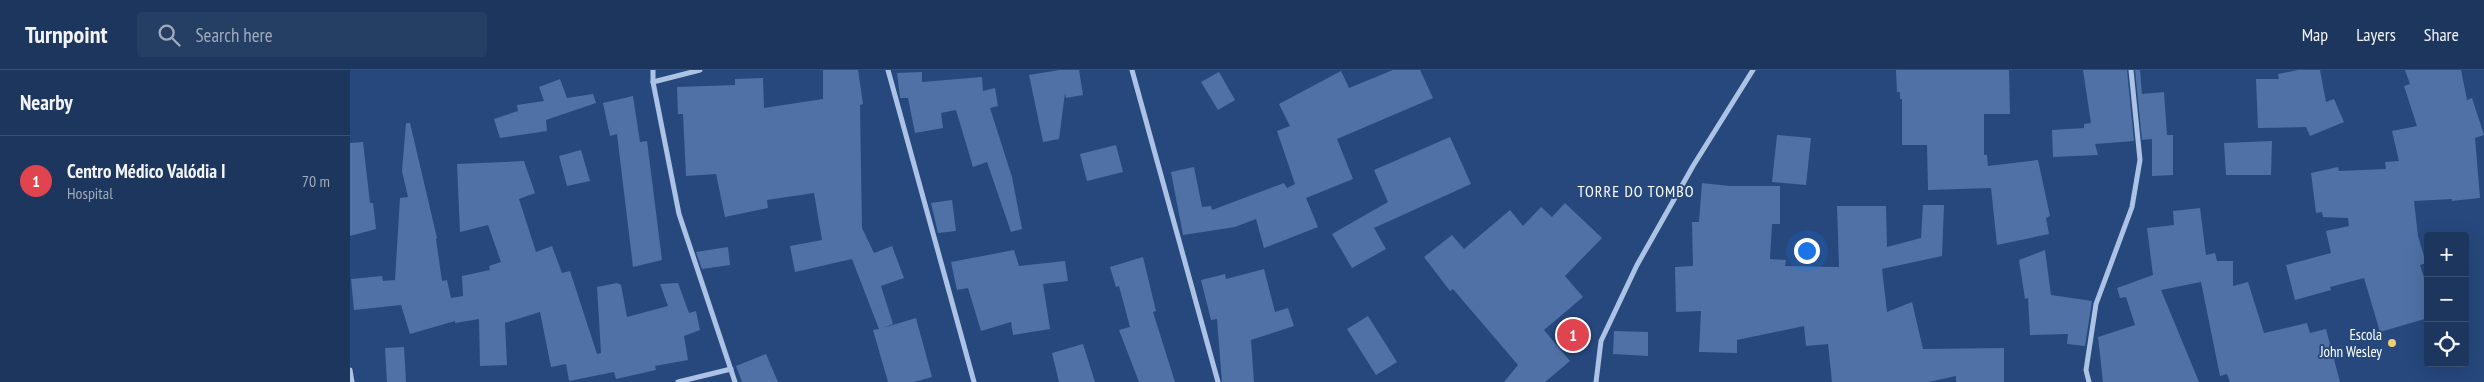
<!DOCTYPE html>
<html lang="en">
<head>
<meta charset="utf-8">
<style>
  body { margin:0; font-family:"PT Sans Narrow",sans-serif; background:#253e64; color:#f1f3f6 }
  .controls { position:absolute; right:15px; bottom:15px; display:grid; overflow:hidden; border-radius:5px; box-shadow:0 5px 20px #0002 }
  .controls button { width:45px; height:45px; display:grid; place-items:center; padding:0; border:0; border-bottom:1px solid #3a5073; background:#1c365e; color:#f1f3f6; font:25px sans-serif }
  .you { position:absolute; left:1456px; top:180px; width:18px; height:18px; margin:-12px; border:4px solid #fff; border-radius:50%; background:#1a73e8; box-shadow:0 0 0 8px #1a73e833 }
  .badge { display:grid; place-items:center; width:32px; height:32px; border-radius:50%; background:#95b2f1; color:#fff; font-size:16px; font-weight:700 }
  .pin { position:absolute; translate:-50% -50%; border:2px solid #fff; box-shadow:0 1px 5px #0006 }
  .list { margin:0; padding:0; list-style:none }
  h2 { display:flex; justify-content:space-between; align-items:center; height:65px; margin:0; padding:0 20px; font-size:21px }
  h2 small { font-size:16px; font-weight:400; color:#a0abbc }
  .list li { display:grid; grid-template-columns:32px 1fr auto; gap:15px; align-items:center; box-sizing:border-box; height:90px; padding:0 20px; border-top:1px solid #3a5073 }
  .list b { display:block; font-size:19px; white-space:nowrap }
  .list p { margin:0; font-size:16px; white-space:nowrap; color:#a0abbc }
  .list em { font-size:16px; font-style:normal; color:#a0abbc }
  .icon { flex:none; width:28px; height:28px; fill:none; stroke:currentColor; stroke-width:2; stroke-linecap:round; stroke-linejoin:round }
  .map { position:relative; flex:none; width:2134px; height:312px; overflow:hidden }
  header { display:flex; align-items:center; gap:30px; box-sizing:border-box; height:70px; padding:0 25px; background:#1c365e; border-bottom:1px solid #3a5073 }
  header strong { font-size:24px }
  nav { display:flex; gap:28px; margin-inline-start:auto; font-size:18px }
  .search { width:350px; height:45px; background:#253e64; display:flex; align-items:center; gap:12px; box-sizing:border-box; padding:0 18px; border-radius:5px; color:#a0abbc; font-size:19px }
  main { display:flex }
  aside { flex:1; background:#1c365e }
  .map>svg:first-child { display:block }
  .building { fill:#4f71a6 }
  .lines { fill:none; stroke-linecap:round; stroke-linejoin:round }
  .street { stroke:#acc3e5; stroke-width:5 }
  .poi-dot { fill:#edcf71; stroke:#26487d; stroke-width:2 }
  .labels { text-anchor:middle; dominant-baseline:central; stroke-width:4; stroke-linejoin:round; paint-order:stroke }
  .poi-label { font-size:15px; fill:#fff; stroke:#26487d; text-anchor:end }
  .neighbourhood-label { font-size:16px; letter-spacing:1px; fill:#fff; stroke:#26487d }
</style>
</head>
<body>
<header>
<strong>Turnpoint</strong>
<div class="search"><svg class="icon" aria-label="search" viewBox="0 0 24 24"><circle cx="10" cy="10" r="6"/><path d="M15 15l6 6"/></svg>Search here</div>
<nav><a>Map</a><a>Layers</a><a>Share</a></nav>
</header>
<main>
<aside>
<h2>Nearby<small></small></h2>
<ul class="list">
<li><span class="badge" style="background:#e0444e">1</span><div><b>Centro Médico Valódia I</b><p>Hospital</p></div><em>70 m</em></li>
</ul>
</aside>
<div class="map">
<svg width="2134" height="312" viewBox="0 0 2134 312">
  <rect width="100%" height="100%" fill="#26487d"/>
  <g class="building">
    <polygon points="473,0 508,0 513,34 510,35 512,158 524,183 542,176 554,208 531,216 543,254 533,258 566,248 582,307 564,312 538,312 523,260 529,259 502,189 445,202 440,176 472,170 464,123 417,130 418,138 375,147 366,104 336,106 333,44 328,44 327,17 385,15 385,9 413,8 414,38 473,29"/>
    <polygon points="710,0 729,0 733,25 716,28 715,23 709,69 693,72 679,5"/>
    <polygon points="1043,0 1070,0 1083,28 987,69 1003,109 956,128 968,157 914,178 906,149 885,157 833,165 821,102 844,97 852,137 861,136 862,140 934,113 937,118 945,114 927,61 940,56 929,34 991,1 999,18"/>
    <polygon points="1546,0 1659,0 1660,44 1634,44 1634,85 1637,85 1638,96 1688,90 1700,146 1696,148 1699,164 1647,175 1641,118 1578,120 1577,75 1552,75 1552,29 1550,29 1550,22 1547,22"/>
    <polygon points="1733,0 1777,0 1784,71 1745,74 1748,85 1703,87 1702,60 1734,58 1734,54 1741,53"/>
    <polygon points="1785,0 1790,0 1792,24 1814,22 1817,65 1823,65 1823,105 1802,106 1802,69 1792,70"/>
    <polygon points="1948,0 1970,0 1976,32 1984,29 1994,52 1960,66 1956,57 1908,58 1906,9 1929,9 1928,4"/>
    <polygon points="2055,0 2111,0 2117,30 2122,28 2134,65 2125,68 2130,128 2102,131 2102,129 2064,131 2068,166 2076,193 2070,195 2078,220 2078,248 2030,262 2014,208 1980,217 1981,220 1945,230 1936,195 1981,183 1976,161 1999,156 1998,148 1973,147 1972,142 1966,143 1961,103 1988,97 1989,101 2036,99 2035,92 2049,91 2042,61 2067,56 2054,16 2060,14"/>
    <polygon points="572,2 572,12 632,7 633,21 645,18 648,36 640,38 662,107 672,159 661,162 637,92 623,97 606,40 591,43 593,58 565,63 558,28 550,28 547,3"/>
    <polygon points="869,2 885,30 868,40 851,12"/>
    <polygon points="210,9 217,28 243,24 246,33 196,50 197,61 150,68 144,49 168,41 167,35 194,31 189,17"/>
    <polygon points="283,26 290,72 297,71 312,190 283,197 267,64 260,66 253,33"/>
    <polygon points="56,53 60,53 87,168 86,169 92,211 97,210 101,228 113,226 112,206 140,200 139,196 151,192 138,155 110,162 107,94 174,91 185,123 169,129 186,182 202,176 212,203 220,201 247,284 251,283 247,217 267,213 271,215 277,247 318,236 310,214 328,213 339,243 346,241 350,260 334,266 338,290 305,296 306,300 266,309 264,302 219,311 216,294 201,297 190,242 155,253 157,295 130,296 129,249 105,253 105,251 60,264 51,235 4,240 1,209 32,206 33,211 45,210 50,128 58,127 52,101"/>
    <polygon points="1427,65 1461,68 1456,115 1422,112"/>
    <polygon points="1100,67 1121,114 1024,158 1036,179 1002,198 982,164 1038,132 1024,100"/>
    <polygon points="1922,71 1921,105 1876,105 1874,73"/>
    <polygon points="13,72 20,133 23,133 26,159 0,166 0,73"/>
    <polygon points="766,75 773,102 737,111 730,84"/>
    <polygon points="231,80 240,111 217,116 209,86"/>
    <polygon points="1352,113 1380,116 1430,116 1430,154 1422,154 1420,189 1436,190 1435,196 1489,197 1487,136 1536,136 1537,177 1571,168 1573,135 1594,135 1592,186 1532,199 1537,242 1562,232 1573,279 1654,278 1654,312 1606,312 1606,306 1579,312 1482,312 1478,274 1456,276 1454,256 1387,270 1387,283 1349,282 1351,241 1326,242 1325,197 1343,196 1342,152 1349,152"/>
    <polygon points="602,130 606,161 588,163 581,133"/>
    <polygon points="1215,133 1252,168 1215,206 1233,227 1194,260 1220,291 1195,312 1154,312 1168,295 1103,219 1100,221 1074,187 1102,165 1114,179 1160,140 1173,156 1191,137 1202,147"/>
    <polygon points="1850,138 1856,185 1865,183 1867,191 1883,191 1883,216 1898,212 1914,263 1957,253 1960,263 1976,259 1990,312 1880,312 1877,304 1870,306 1851,212 1811,220 1849,312 1753,312 1748,267 1785,255 1776,227 1770,228 1767,218 1803,205 1797,158 1824,155 1823,141"/>
    <polygon points="378,177 380,195 352,199 346,182"/>
    <polygon points="664,180 669,196 715,191 718,211 693,214 700,259 663,265 661,252 631,261 618,218 607,220 601,192"/>
    <polygon points="1695,180 1701,225 1742,231 1735,276 1717,274 1718,264 1680,265 1678,228 1675,229 1669,190"/>
    <polygon points="793,187 806,241 803,242 825,312 789,312 769,260 780,257 769,216 766,217 760,197"/>
    <polygon points="914,199 925,242 938,238 944,256 901,270 904,312 872,312 867,249 861,250 851,210 875,204 876,209"/>
    <polygon points="1018,246 1047,292 1026,305 997,259"/>
    <polygon points="1264,261 1298,262 1298,286 1263,284"/>
    <polygon points="733,274 745,312 709,312 702,283"/>
    <polygon points="54,277 56,312 37,312 35,278"/>
    <polygon points="416,284 428,312 392,312 386,296"/>
  </g>
  <g class="lines">
    <g class="street">
      <polyline points="303,0 303,12 329,144 385,312"/>
      <polyline points="538,0 624,312"/>
      <polyline points="782,0 868,312"/>
      <polyline points="303,12 350,0"/>
      <polyline points="0,300 2,312"/>
      <polyline points="328,312 381,299"/>
      <polyline points="1246,312 1251,271 1287,195 1343,96 1403,0"/>
      <polyline points="1739,312 1736,300 1746,234 1782,137 1790,90 1781,0"/>
    </g>
  </g>
  <circle class="poi-dot" cx="2042" cy="273" r="5"/>
  <g class="labels">
    <g class="poi-label">
      <text x="2032" y="264">Escola<tspan x="2032" dy="17">John Wesley</tspan></text>
    </g>
    <g class="neighbourhood-label">
      <text x="1286" y="121">TORRE DO TOMBO</text>
    </g>
  </g>
</svg>
<div class="controls">
<button>+</button>
<button>−</button>
<button><svg class="icon" aria-label="locate" viewBox="0 0 24 24"><circle cx="12" cy="12" r="6"/><path d="M12 2v4M12 18v4M2 12h4M18 12h4"/></svg></button>
</div>
<div class="you"></div>
<div class="pin badge" style="left:1223px;top:265px;background:#e0444e">1</div>
</div>
</main>
</body>
</html>
